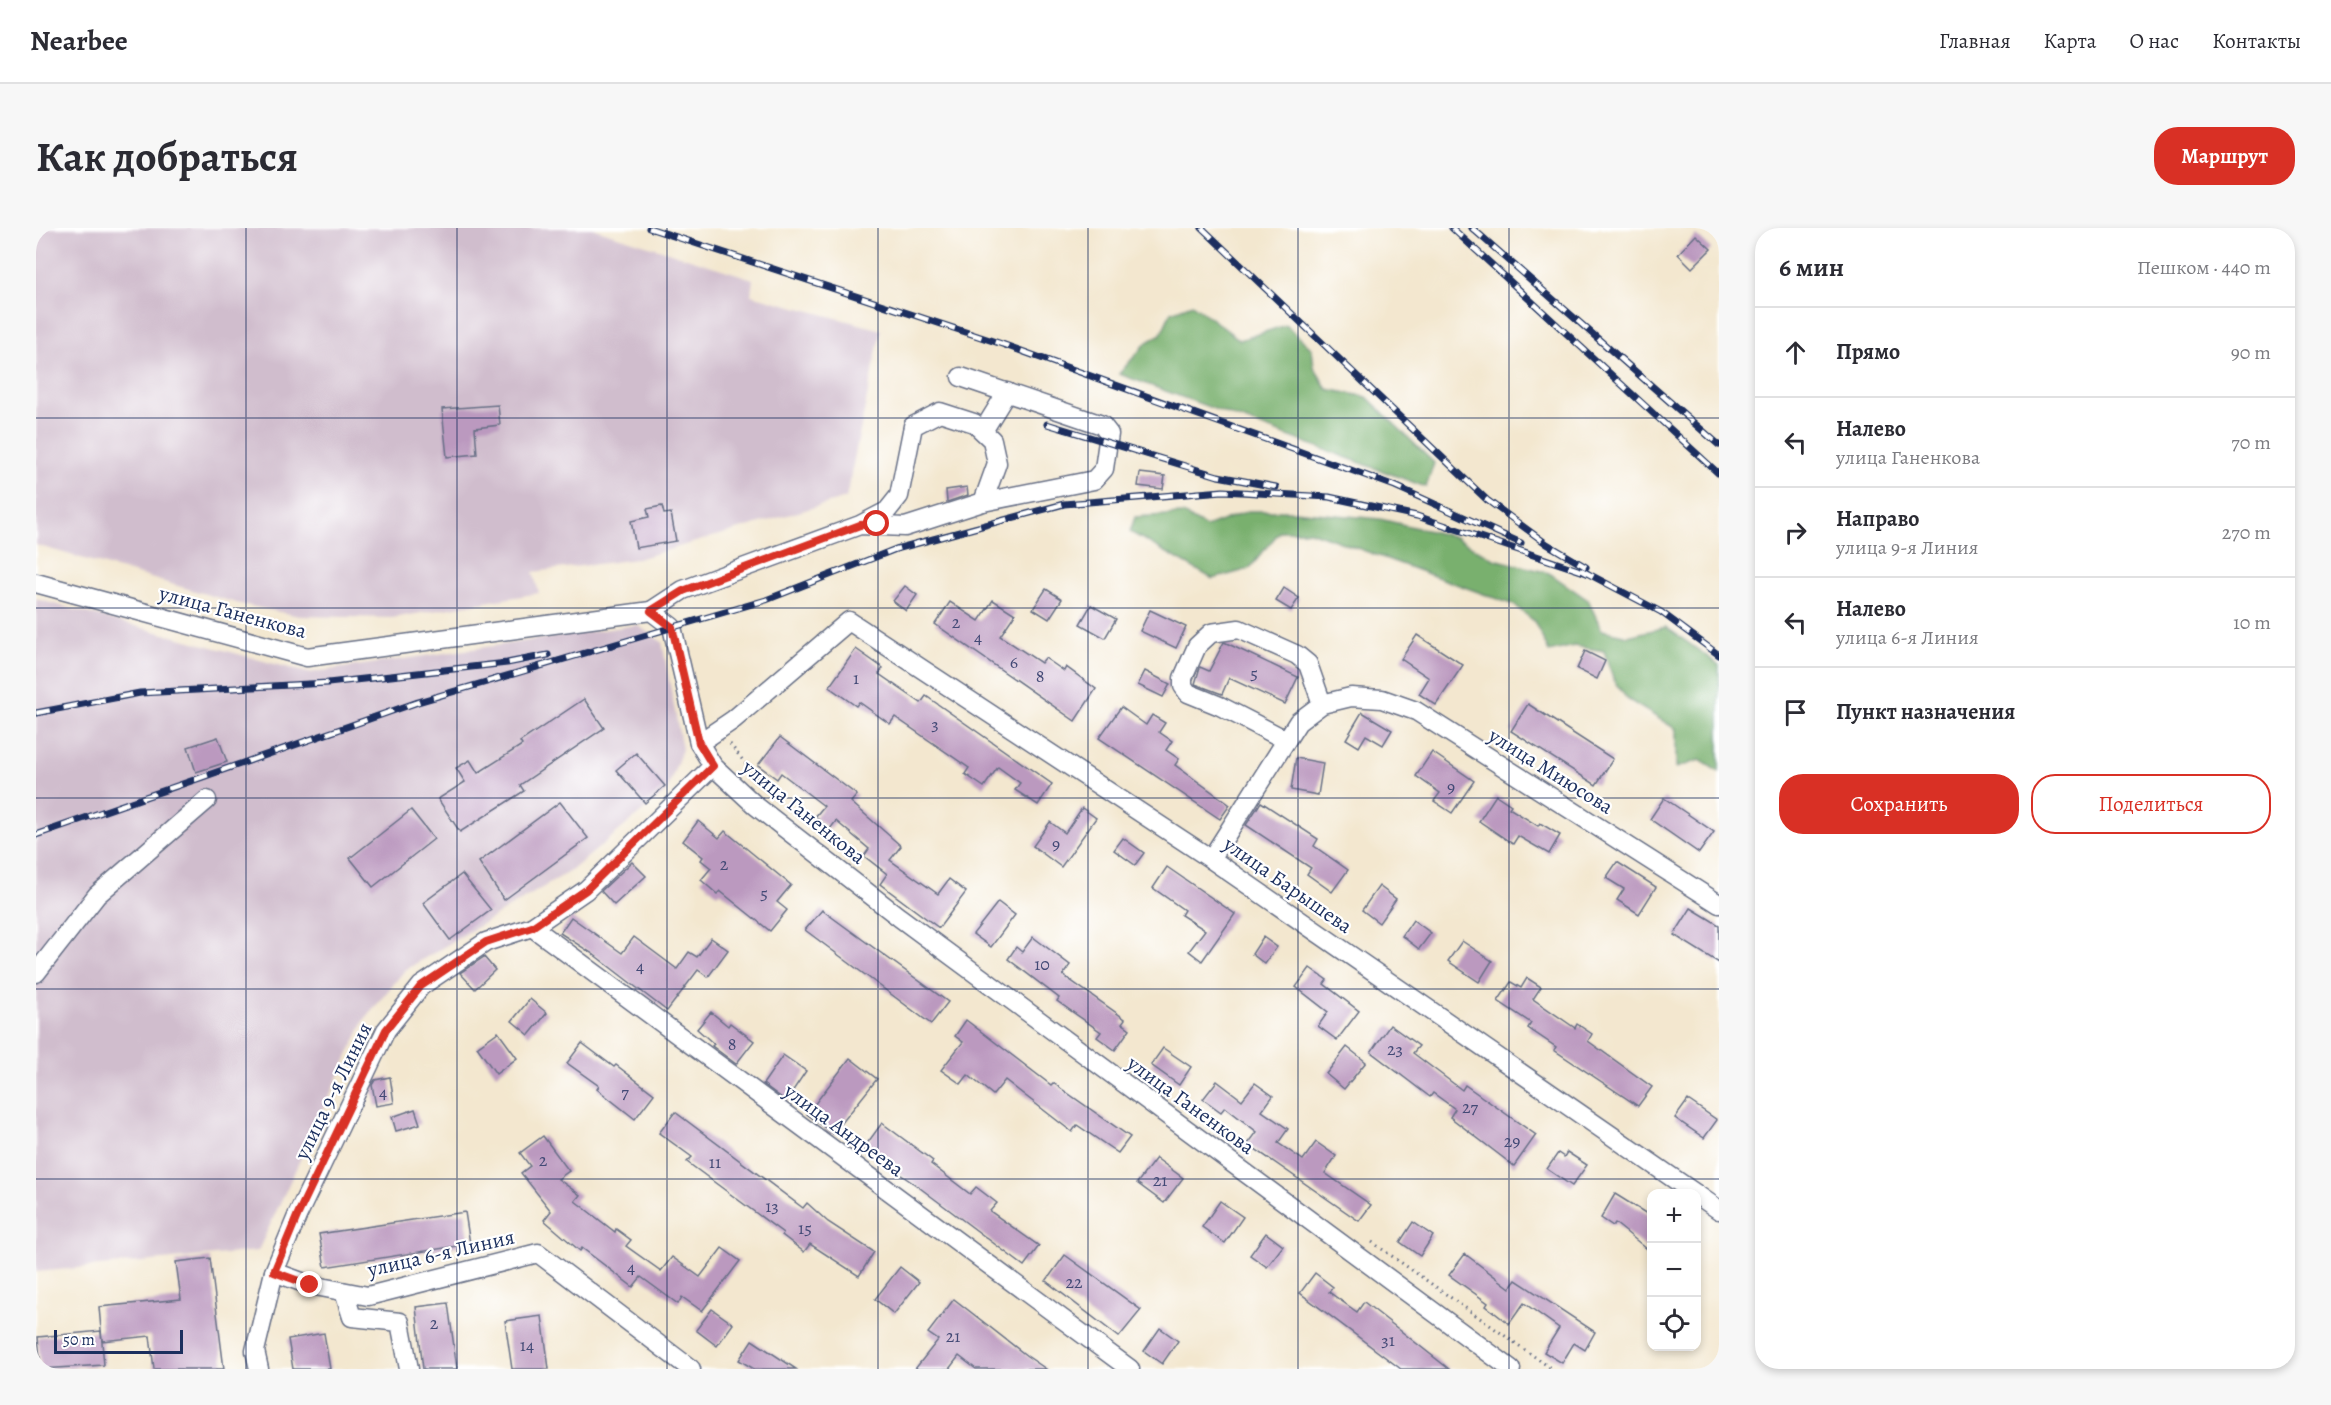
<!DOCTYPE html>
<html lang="ru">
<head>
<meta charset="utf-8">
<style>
  body { margin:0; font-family:Alegreya,serif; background:#f7f7f7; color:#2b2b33 }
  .controls { position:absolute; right:18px; bottom:18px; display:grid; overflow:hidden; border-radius:12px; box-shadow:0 3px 9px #0003 }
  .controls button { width:54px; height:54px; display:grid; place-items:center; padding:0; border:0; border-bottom:2px solid #e1e1e2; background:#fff; color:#2b2b33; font:30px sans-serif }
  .scale { position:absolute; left:18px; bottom:15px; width:129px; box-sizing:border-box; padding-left:6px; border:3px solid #1b2f5e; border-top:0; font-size:16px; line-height:21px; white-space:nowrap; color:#1b2f5e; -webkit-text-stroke:4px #fff; paint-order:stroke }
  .stop { position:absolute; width:18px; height:18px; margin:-14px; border:4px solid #d93025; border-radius:50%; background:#fff }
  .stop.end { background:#d93025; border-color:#fff; box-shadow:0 2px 6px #0008 }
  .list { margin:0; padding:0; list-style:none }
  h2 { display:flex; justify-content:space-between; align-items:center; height:78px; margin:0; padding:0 24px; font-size:26px }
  h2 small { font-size:20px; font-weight:400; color:#7c7c81 }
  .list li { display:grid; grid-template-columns:39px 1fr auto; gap:18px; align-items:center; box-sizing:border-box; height:90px; padding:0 24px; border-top:2px solid #e1e1e2 }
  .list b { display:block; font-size:22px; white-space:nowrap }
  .list p { margin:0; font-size:20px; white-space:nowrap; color:#7c7c81 }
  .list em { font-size:20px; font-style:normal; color:#7c7c81 }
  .actions { display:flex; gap:12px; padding:18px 24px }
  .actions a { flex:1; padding:14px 0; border:2px solid #d93025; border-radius:24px; text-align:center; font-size:21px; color:#d93025 }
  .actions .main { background:#d93025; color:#fff }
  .icon { flex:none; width:33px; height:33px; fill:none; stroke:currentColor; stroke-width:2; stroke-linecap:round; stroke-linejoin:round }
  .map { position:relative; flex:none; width:1683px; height:1141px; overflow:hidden; border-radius:24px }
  header { display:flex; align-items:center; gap:36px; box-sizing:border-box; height:84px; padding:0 30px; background:#fff; border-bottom:2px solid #e1e1e2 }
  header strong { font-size:28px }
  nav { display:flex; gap:33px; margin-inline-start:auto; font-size:21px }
  .intro { display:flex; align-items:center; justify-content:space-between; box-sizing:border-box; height:144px; padding:0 36px }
  h1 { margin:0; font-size:42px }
  .button { padding:15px 27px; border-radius:24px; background:#d93025; color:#fff; font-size:21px; font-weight:700 }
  main { display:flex; gap:36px; padding:0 36px }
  aside { flex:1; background:#fff; border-radius:24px; box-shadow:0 3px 9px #0003 }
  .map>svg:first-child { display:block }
  .industrial { fill:#d0bdcd }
  .forest { fill:#79b06e; stroke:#4a7066; stroke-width:1.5 }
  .building { fill:#bb99bf }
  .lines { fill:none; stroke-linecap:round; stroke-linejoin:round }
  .minor-casing { stroke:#676f86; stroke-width:21 }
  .path { stroke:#676f86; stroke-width:3; stroke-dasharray:1.5 4.5; stroke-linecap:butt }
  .minor { stroke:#fff; stroke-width:18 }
  .rail-casing { stroke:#1b2f5e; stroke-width:7 }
  .rail { stroke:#fff; stroke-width:4.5; stroke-dasharray:14; stroke-linecap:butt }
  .route { stroke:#d93025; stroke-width:8 }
  .grid { fill:none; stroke:#1b2f5e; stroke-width:1.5; stroke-opacity:0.55 }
  .labels { text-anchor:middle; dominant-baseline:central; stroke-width:4.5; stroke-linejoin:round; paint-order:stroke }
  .number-label { font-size:18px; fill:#434a76 }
  .street-label { font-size:21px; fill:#1b2f5e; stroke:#fff }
</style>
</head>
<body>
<header>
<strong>Nearbee</strong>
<nav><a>Главная</a><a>Карта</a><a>О нас</a><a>Контакты</a></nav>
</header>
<div class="intro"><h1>Как добраться</h1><a class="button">Маршрут</a></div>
<main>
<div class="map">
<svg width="1683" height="1141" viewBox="0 0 1683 1141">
  <rect width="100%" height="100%" fill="#fff"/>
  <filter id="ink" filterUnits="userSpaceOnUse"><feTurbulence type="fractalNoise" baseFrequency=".0167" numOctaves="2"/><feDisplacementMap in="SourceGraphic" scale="12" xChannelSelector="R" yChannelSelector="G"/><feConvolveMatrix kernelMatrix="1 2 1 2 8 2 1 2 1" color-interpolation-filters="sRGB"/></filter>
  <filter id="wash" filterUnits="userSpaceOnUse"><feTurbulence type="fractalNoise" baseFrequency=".008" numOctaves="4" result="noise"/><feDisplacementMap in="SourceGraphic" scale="24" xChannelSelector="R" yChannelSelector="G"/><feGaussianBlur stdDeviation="1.35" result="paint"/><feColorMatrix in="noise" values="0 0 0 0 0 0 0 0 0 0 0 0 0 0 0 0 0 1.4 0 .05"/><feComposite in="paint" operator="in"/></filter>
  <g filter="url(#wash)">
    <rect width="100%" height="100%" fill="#f3e7cf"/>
    <g class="industrial">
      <polygon points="0,0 556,0 717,51 715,67 845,102 810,270 601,331 497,344 503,365 356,390 263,388 204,376 0,317"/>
      <polygon points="0,371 272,445 601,397 626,414 646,521 631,563 536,642 369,742 329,791 222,1023 0,1044"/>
    </g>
    <g class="forest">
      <polygon points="1156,76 1204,112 1250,97 1276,121 1278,139 1291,161 1331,169 1398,235 1390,259 1083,146 1111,114 1125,106 1135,84"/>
      <polygon points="1212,283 1257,283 1344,291 1419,309 1458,331 1513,345 1552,372 1566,402 1592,408 1630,399 1683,437 1683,544 1664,532 1640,540 1640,501 1591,471 1578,453 1568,423 1538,418 1513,424 1498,393 1478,377 1274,303 1244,303 1213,341 1177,351 1094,304 1099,289 1147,286 1170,299"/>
    </g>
    <g id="blocks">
      <g class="building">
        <polygon points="1660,7 1675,21 1656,40 1642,26"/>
        <polygon points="462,177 464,197 439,200 441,226 411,229 406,181"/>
        <polygon points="1104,245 1129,248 1127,261 1102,258"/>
        <polygon points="931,259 932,267 911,274 910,262"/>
        <polygon points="626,278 628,286 635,285 640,313 600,320 595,293 613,289 611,281"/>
        <polygon points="869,358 881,367 870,383 857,373"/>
        <polygon points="1248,360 1263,370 1255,382 1240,373"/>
        <polygon points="1010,361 1026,371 1013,391 997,381"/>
        <polygon points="957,372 979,386 964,408 1005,435 1009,430 1028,443 1030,439 1060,461 1039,493 899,396 914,374 943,393"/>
        <polygon points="1055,377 1080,391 1069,410 1044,396"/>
        <polygon points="1114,382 1150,399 1140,420 1104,403"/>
        <polygon points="1381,407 1427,437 1400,477 1383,466 1393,450 1365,431"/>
        <polygon points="1188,414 1262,449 1249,476 1193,450 1186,466 1159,456 1164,439 1173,443"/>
        <polygon points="820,421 847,440 843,446 885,475 890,468 1016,556 1002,577 979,562 984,555 962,539 948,559 929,546 933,540 859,489 854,496 823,474 820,478 793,459"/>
        <polygon points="1549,423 1569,433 1561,451 1541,441"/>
        <polygon points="1109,443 1134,456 1127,469 1102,457"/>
        <polygon points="548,471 568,500 484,557 488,563 424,604 402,571 429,554 420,540 434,532 442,545 486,517 484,514"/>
        <polygon points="1492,476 1577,531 1560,557 1475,503"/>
        <polygon points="1085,479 1110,497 1116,487 1129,495 1123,504 1136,513 1130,522 1143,531 1139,537 1194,577 1184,591 1063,510"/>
        <polygon points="1326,484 1356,502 1347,517 1330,507 1323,519 1310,511"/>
        <polygon points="182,509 191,534 160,544 152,519"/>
        <polygon points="744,509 821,567 815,574 865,618 854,632 902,666 913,651 930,664 903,700 844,656 851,646 828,628 833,621 800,593 794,601 779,589 788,578 745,545 741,551 722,537"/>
        <polygon points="1396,524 1438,553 1416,585 1398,573 1404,565 1380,548"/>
        <polygon points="600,525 629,558 609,575 580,542"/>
        <polygon points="1260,530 1287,535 1282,567 1255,562"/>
        <polygon points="1460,567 1475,577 1473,580 1502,598 1504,595 1524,607 1513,626 1482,608 1477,616 1443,593"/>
        <polygon points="1628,570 1678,604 1663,625 1614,591"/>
        <polygon points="524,574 552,610 468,672 443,634"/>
        <polygon points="1225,574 1282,611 1278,618 1312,642 1296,664 1271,646 1275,640 1210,597"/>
        <polygon points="1046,580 1060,590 1025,639 997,618 1014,594 1029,605"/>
        <polygon points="375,582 398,611 337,659 314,630"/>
        <polygon points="662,593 683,610 689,603 755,657 741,674 751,682 734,703 684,663 681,666 665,652 675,640 665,632 667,629 647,613"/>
        <polygon points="1087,610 1108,625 1099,637 1078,622"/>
        <polygon points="596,634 610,648 578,677 565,663"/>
        <polygon points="1581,634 1620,659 1603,686 1581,672 1588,661 1570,650"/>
        <polygon points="1131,639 1199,686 1166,733 1153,723 1169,702 1145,687 1148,682 1117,660"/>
        <polygon points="426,646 455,682 414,712 387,675"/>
        <polygon points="1343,658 1360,671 1343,695 1326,682"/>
        <polygon points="962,674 979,687 955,719 937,706"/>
        <polygon points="1655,680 1683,697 1683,735 1638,707"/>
        <polygon points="786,682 912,774 895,796 769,702"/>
        <polygon points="535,689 586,725 598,709 641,741 653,724 661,729 675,710 692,722 672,749 662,742 631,783 557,726 524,705"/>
        <polygon points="1377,692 1395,705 1383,721 1366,708"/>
        <polygon points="997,709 1034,737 1027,747 1089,791 1086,795 1094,801 1079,822 1061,809 1065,804 1021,773 1023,770 972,731 980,719 986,724"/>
        <polygon points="1227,709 1241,719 1229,736 1216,726"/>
        <polygon points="1426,713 1456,733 1443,754 1412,733"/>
        <polygon points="448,729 459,742 439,761 424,745"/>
        <polygon points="1274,740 1291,752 1288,756 1323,783 1301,812 1282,798 1292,784 1260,759"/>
        <polygon points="1491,750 1505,759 1497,771 1539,800 1541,796 1556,806 1552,813 1616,859 1602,878 1518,822 1520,819 1492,800 1495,795 1462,773 1475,754 1485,760"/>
        <polygon points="494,771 511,785 493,807 476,793"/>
        <polygon points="675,784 692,798 694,795 718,813 700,836 676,818 678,816 661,801"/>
        <polygon points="930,792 1015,857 1017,855 1094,909 1082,925 1041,897 1036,904 969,852 957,867 932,847 925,856 905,842 927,814 919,808"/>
        <polygon points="1354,797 1383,818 1377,825 1426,862 1429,857 1500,907 1478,938 1414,889 1419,881 1397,865 1394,869 1335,824"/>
        <polygon points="462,804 481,830 460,846 441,819"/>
        <polygon points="546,815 578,839 580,837 618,866 599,891 561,861 563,858 531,835"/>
        <polygon points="1311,819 1330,834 1308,861 1290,846"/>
        <polygon points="1127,820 1155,839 1143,857 1115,837"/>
        <polygon points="747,827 770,843 750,873 727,856"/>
        <polygon points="814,830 841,851 797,906 771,886"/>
        <polygon points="354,849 358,875 340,878 336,857 339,852"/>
        <polygon points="1181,853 1206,872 1219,855 1237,868 1226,883 1252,901 1242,915 1267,932 1280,914 1300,928 1289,945 1335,977 1323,993 1212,916 1221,904 1189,879 1185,884 1167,871"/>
        <polygon points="1652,872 1681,892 1668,910 1639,890"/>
        <polygon points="379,881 384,896 360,903 356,889"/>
        <polygon points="639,884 767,980 771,975 792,994 838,1024 823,1048 774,1016 768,1024 746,1007 747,1005 651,934 656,929 623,905"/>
        <polygon points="846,895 897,933 895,936 934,966 940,959 961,975 954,983 1003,1018 988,1038 880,957 827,921"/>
        <polygon points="507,908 533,943 522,951 544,967 539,973 579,1004 580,1001 595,1012 590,1018 625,1043 636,1029 664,1049 686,1020 704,1033 666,1083 646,1069 642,1076 605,1049 597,1059 546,1020 544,1023 508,992 515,983 485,945 494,938 484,925"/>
        <polygon points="1531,924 1551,937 1536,958 1511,941 1522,925 1528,929"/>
        <polygon points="1120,930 1147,950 1128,975 1101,955"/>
        <polygon points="1579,966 1616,989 1616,1025 1579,995 1577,998 1565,990"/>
        <polygon points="1184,973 1207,989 1189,1015 1166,999"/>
        <polygon points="429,984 434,1016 289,1039 283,1006"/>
        <polygon points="1377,994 1397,1008 1384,1028 1364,1014"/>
        <polygon points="1230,1005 1247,1018 1231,1039 1214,1027"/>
        <polygon points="1429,1026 1474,1060 1480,1052 1559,1104 1549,1122 1538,1115 1526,1135 1508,1124 1523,1100 1488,1075 1473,1096 1450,1078 1452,1075 1413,1047"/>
        <polygon points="1029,1027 1105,1082 1083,1109 1010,1053"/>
        <polygon points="174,1030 188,1141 118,1141 114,1108 66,1113 63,1079 145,1071 140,1034"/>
        <polygon points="864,1039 883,1054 858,1086 839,1071"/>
        <polygon points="1279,1045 1297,1059 1293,1064 1321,1084 1328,1074 1413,1141 1365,1141 1264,1065"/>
        <polygon points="918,1071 991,1128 1010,1141 940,1141 923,1128 913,1141 879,1141 902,1112 892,1105"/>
        <polygon points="412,1075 421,1141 387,1141 380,1079"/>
        <polygon points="676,1081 697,1096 681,1118 660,1102"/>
        <polygon points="506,1088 513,1141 476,1141 469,1093"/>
        <polygon points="1124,1100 1142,1113 1126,1136 1108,1123"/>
        <polygon points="65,1103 68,1137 5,1141 2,1109"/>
        <polygon points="288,1105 294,1141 257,1141 252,1111"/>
        <polygon points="716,1112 760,1141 718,1141 703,1132"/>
      </g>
    </g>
  </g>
  <g filter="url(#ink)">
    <use href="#blocks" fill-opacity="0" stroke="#676f86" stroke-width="1.5"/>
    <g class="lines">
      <g class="minor-casing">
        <g id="minor">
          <polyline points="925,149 1066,197 1073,206 1068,241 1058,252 947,274"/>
          <polyline points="947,203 971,164"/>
          <polyline points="0,355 271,429 615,383 636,399 663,515 677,538 720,578 863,689 1475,1141"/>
          <polyline points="615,383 647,362 824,297 869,299 947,274 961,235 956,212 938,195 904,184 877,198 863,268 851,283 824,297"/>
          <polyline points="1250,512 1184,478 1152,465 1147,458 1147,450 1161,418 1175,405 1203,401 1261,427 1272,436 1286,476"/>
          <polyline points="663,515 697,492 813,393 1175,631 1660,966"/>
          <polyline points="1175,631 1262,494 1286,476 1315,469 1346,471 1380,483 1683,676"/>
          <polyline points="496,699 1094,1141"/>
          <polyline points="0,745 61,667 171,572"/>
          <polyline points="1660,966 1683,982"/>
          <polyline points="238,1044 274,1057 332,1068 502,1025 655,1141"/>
          <polyline points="308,1064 316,1089 364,1094 373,1141"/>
          <polyline points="223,1141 219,1123 238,1044 262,986 350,802 385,758 450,714 496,699 550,662 677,538"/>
        </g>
      </g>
      <g class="path">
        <polyline points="694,516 729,560"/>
        <polyline points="1336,1014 1516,1141"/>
      </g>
      <use href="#minor" class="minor"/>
      <g class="rail-casing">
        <g id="rail">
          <polyline points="613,0 966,116 1359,258 1485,315"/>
          <polyline points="1166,0 1451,272 1511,316 1550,339"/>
          <polyline points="1416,0 1683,246"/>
          <polyline points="1436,0 1683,217"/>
          <polyline points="1011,196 1182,248 1240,259"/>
          <polyline points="1545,342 1625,384 1683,427"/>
          <polyline points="0,485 104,465 292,455 471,435 512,427"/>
          <polyline points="0,607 382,474 730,372 860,321 1028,276 1187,263 1293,269 1381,288 1551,345"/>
        </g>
      </g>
      <use href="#rail" class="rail"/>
    </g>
  </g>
  <g class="lines" filter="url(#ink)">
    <polyline class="route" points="274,1057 238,1044 262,986 350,802 385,758 450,714 496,699 550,662 677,538 663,515 636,399 615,383 647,363 824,297 841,296"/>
  </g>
  <path class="grid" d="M210,0V1141M421,0V1141M631,0V1141M842,0V1141M1052,0V1141M1262,0V1141M1473,0V1141M0,190H1683M0,380H1683M0,570H1683M0,761H1683M0,951H1683"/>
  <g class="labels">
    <g class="number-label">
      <text x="920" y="394">2</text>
      <text x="942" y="409">4</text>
      <text x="978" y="434">6</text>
      <text x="1218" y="445">5</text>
      <text x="1004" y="448">8</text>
      <text x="820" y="450">1</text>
      <text x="899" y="496">3</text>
      <text x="1415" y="559">9</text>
      <text x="1020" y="616">9</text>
      <text x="688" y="636">2</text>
      <text x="728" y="665">5</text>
      <text x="1006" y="736">10</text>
      <text x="604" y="738">4</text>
      <text x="696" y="816">8</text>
      <text x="1359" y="821">23</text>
      <text x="347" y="864">4</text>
      <text x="589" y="864">7</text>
      <text x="1434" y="879">27</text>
      <text x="1476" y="913">29</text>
      <text x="507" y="932">2</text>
      <text x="679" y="934">11</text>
      <text x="1124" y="952">21</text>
      <text x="736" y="978">13</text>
      <text x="769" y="1000">15</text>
      <text x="595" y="1039">4</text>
      <text x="1038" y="1054">22</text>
      <text x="398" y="1095">2</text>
      <text x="917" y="1108">21</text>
      <text x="1352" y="1112">31</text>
      <text x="491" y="1117">14</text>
    </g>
    <g class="street-label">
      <text transform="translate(197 384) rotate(15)">улица Ганенкова</text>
      <text transform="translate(1515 543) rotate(32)">улица Миюсова</text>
      <text transform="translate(768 584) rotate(39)">улица Ганенкова</text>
      <text transform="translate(1252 657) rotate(35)">улица Барышева</text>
      <text transform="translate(297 863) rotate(-64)">улица 9-я Линия</text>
      <text transform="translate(1155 877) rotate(36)">улица Ганенкова</text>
      <text transform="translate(808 902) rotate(36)">улица Андреева</text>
      <text transform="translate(405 1025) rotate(-13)">улица 6-я Линия</text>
    </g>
  </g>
</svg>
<div class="controls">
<button>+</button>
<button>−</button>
<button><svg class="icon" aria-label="locate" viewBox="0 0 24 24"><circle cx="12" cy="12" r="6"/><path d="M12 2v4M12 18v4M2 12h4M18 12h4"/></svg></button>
</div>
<div class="scale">50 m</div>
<div class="stop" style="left:841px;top:296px"></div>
<div class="stop end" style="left:274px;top:1057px"></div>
</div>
<aside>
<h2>6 мин<small>Пешком · 440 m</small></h2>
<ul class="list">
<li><svg class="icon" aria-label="ahead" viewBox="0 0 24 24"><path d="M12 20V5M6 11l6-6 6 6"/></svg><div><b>Прямо</b></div><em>90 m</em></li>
<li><svg class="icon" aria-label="left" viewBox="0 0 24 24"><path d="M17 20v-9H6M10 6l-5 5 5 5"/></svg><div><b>Налево</b><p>улица Ганенкова</p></div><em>70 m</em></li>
<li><svg class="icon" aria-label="right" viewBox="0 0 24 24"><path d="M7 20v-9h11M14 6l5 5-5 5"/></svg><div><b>Направо</b><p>улица 9-я Линия</p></div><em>270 m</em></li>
<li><svg class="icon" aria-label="left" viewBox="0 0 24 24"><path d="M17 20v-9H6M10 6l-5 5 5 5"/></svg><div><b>Налево</b><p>улица 6-я Линия</p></div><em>10 m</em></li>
<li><svg class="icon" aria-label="arrive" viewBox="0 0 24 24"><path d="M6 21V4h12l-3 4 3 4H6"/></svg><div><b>Пункт назначения</b></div></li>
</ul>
<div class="actions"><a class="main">Сохранить</a><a>Поделиться</a></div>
</aside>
</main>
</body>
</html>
